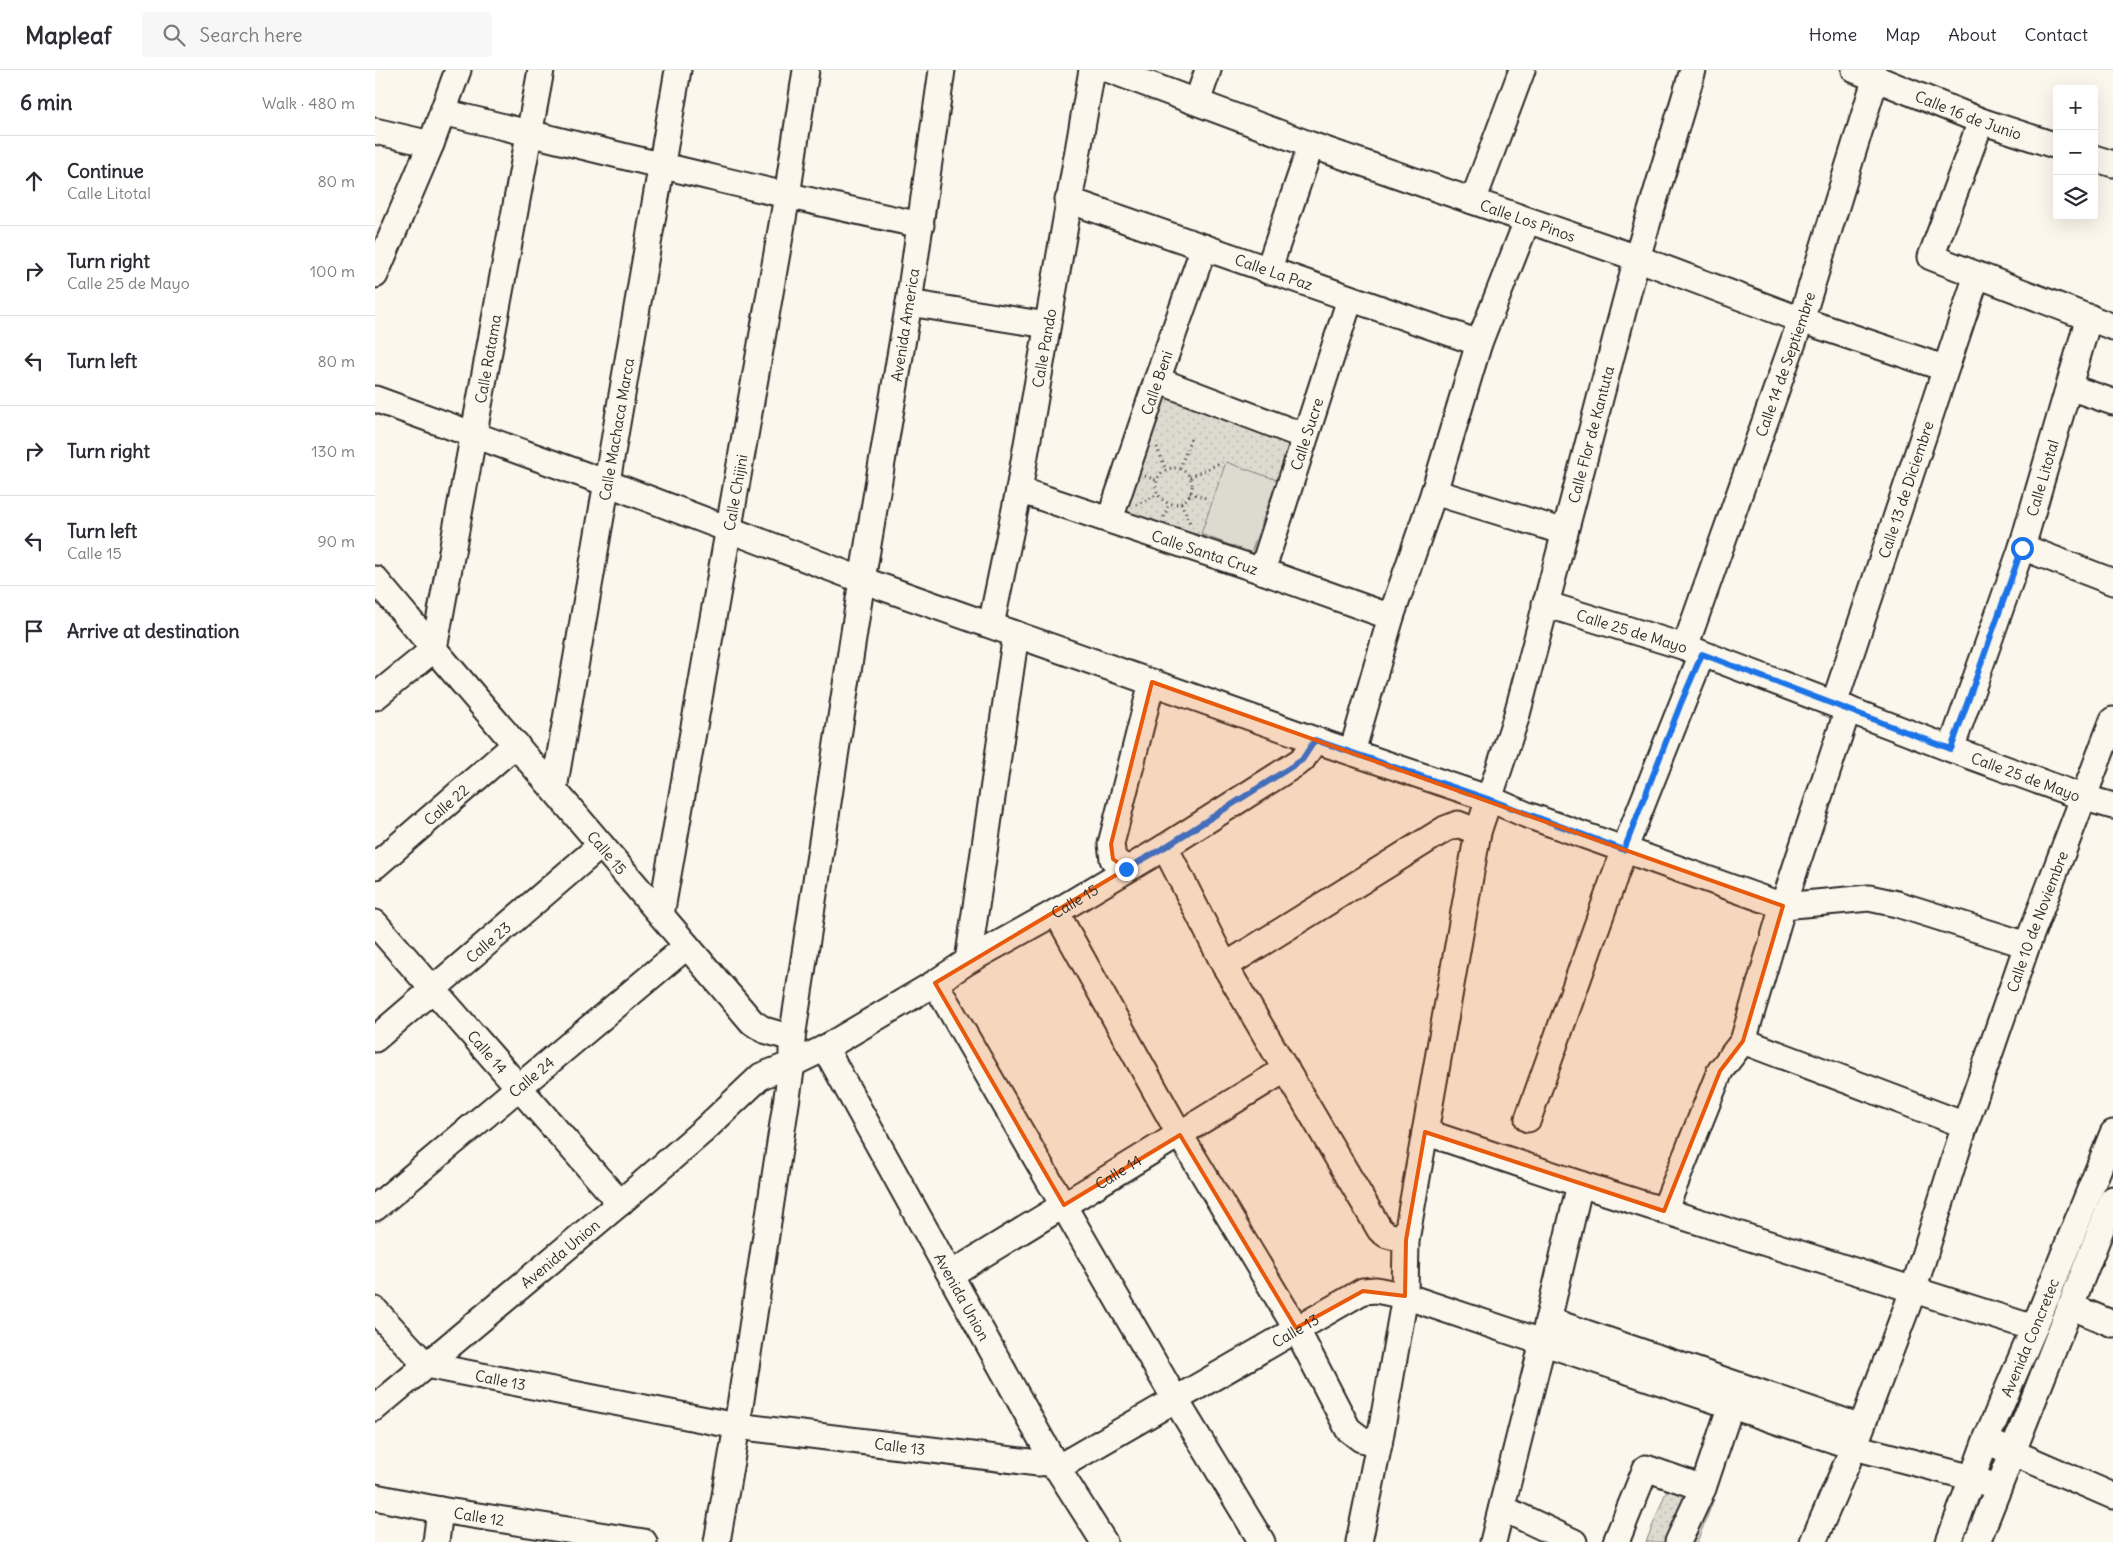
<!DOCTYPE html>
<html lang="en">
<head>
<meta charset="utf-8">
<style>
  body { margin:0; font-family:Delius,sans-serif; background:#f7f7f7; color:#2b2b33 }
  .controls { position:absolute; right:15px; top:15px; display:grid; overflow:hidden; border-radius:5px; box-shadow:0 5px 20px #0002 }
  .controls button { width:45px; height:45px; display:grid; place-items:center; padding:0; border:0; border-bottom:1px solid #e1e1e2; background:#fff; color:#2b2b33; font:25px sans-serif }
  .stop { position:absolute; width:15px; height:15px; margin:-11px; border:4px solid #1a73e8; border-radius:50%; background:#fff }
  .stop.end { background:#1a73e8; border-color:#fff; box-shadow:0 1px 5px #0008 }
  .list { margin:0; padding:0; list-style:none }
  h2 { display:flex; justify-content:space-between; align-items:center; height:65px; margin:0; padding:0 20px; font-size:21px }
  h2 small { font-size:16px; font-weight:400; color:#7c7c81 }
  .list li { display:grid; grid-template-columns:32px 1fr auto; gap:15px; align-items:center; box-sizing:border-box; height:90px; padding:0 20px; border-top:1px solid #e1e1e2 }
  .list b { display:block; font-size:19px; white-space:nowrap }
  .list p { margin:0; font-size:16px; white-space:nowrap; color:#7c7c81 }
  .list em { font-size:16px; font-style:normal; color:#7c7c81 }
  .icon { flex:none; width:28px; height:28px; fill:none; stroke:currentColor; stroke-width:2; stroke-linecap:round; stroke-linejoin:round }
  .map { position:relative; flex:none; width:1738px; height:1472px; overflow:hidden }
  header { display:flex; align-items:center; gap:30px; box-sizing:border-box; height:70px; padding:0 25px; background:#fff; border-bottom:1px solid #e1e1e2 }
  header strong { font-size:24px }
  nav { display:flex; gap:28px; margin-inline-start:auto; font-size:18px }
  .search { width:350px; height:45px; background:#f7f7f7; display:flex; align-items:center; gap:12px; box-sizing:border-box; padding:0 18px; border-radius:5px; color:#7c7c81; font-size:19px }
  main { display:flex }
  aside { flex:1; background:#fff }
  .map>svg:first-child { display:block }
  .park { fill:url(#park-dots); stroke:#84827e }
  .pitch { fill:#dddad0; stroke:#84827e }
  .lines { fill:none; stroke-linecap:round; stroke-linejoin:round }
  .minor-casing { stroke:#2b2b2b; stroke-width:29 }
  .path { stroke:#2b2b2b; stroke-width:3; stroke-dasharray:1 4; stroke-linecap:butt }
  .minor { stroke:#fbf7ec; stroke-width:25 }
  .route { stroke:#1a73e8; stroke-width:6 }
  .marked { fill:#e8590c; fill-opacity:0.2; stroke:#e8590c; stroke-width:4; stroke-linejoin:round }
  .labels { text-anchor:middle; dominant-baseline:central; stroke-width:4; stroke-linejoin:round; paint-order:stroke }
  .street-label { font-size:15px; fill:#2b2b2b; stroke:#fbf7ec }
</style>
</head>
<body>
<header>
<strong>Mapleaf</strong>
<div class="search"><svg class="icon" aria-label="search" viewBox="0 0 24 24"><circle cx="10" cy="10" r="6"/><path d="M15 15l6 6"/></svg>Search here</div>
<nav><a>Home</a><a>Map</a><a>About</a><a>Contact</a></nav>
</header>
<main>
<aside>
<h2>6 min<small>Walk · 480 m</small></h2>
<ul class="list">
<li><svg class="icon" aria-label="ahead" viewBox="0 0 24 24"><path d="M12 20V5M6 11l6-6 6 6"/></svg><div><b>Continue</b><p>Calle Litotal</p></div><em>80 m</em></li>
<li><svg class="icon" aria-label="right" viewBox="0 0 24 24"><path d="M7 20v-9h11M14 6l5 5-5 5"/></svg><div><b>Turn right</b><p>Calle 25 de Mayo</p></div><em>100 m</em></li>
<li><svg class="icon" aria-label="left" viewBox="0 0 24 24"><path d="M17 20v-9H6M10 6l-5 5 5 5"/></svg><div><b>Turn left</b></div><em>80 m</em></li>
<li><svg class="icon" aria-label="right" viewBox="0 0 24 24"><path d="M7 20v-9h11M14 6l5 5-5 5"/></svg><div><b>Turn right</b></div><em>130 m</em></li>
<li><svg class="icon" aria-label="left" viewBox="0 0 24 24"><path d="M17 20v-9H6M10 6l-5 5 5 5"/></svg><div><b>Turn left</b><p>Calle 15</p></div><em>90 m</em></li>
<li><svg class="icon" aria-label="arrive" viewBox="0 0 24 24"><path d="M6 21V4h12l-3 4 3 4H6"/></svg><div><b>Arrive at destination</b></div></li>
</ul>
</aside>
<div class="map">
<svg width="1738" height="1472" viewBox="0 0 1738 1472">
  <defs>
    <pattern id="park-dots" width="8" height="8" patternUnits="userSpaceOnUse" patternTransform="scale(1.25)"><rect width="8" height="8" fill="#dddad0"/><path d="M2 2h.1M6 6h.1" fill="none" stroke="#bebbb3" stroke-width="1.8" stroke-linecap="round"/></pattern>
  </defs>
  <rect width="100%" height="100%" fill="#fbf7ec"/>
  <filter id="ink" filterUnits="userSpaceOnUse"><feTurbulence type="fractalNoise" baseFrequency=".02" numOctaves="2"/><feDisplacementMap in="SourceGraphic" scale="10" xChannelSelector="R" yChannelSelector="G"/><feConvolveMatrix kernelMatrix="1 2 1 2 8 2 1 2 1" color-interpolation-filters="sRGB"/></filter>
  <g filter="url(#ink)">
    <g class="park">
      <polygon points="789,322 919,370 879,490 746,444"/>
      <polygon points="1295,1412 1339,1429 1322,1472 1271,1472"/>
    </g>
    <polygon class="pitch" points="851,392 902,410 876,483 826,464"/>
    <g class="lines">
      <g class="minor-casing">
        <g id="minor">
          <path id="s1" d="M166,0L59,579L377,952L389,960L417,968"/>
          <path id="s2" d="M567,0L534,233L487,510L417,968V994L450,978L560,913L593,891L681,842L790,777L927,690L940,670"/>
          <path id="s3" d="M735,0L936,75L1262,188L1426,250L1569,298"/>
          <path id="s4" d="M1480,0L1606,51L1682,76"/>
          <polyline points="822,32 833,0"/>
          <path d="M68,42C227,81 386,121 546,155"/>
          <polyline points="1606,51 1556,187 1738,257"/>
          <polyline points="0,61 56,74"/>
          <polyline points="1719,88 1738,94"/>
          <path id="s5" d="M693,130L1104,273"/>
          <polyline points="1098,131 1147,0"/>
          <polyline points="893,201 936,75"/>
          <polyline points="0,205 56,74 83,0"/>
          <polyline points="534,233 672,255"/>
          <polyline points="782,310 929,366"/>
          <polyline points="1694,317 1738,332"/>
          <polyline points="0,329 232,413 487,510 940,670 1115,729 1152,745 1408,836 1494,828 1522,834 1652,875"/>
          <path id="s6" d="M644,420L887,501L1016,547"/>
          <polyline points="1059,422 1190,462"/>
          <path id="s7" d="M735,449L782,310L829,177"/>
          <polyline points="1647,477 1738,512"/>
          <path id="s8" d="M887,501L975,229"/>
          <polyline points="0,509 59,579 0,627"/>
          <path id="s9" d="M1170,534L1310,577L1576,679L1707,727L1738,736"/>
          <path id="s10" d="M616,555L644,420L717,0"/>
          <path id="s11" d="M1310,577L1426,250L1501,7"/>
          <path id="s12" d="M1459,634L1602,205"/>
          <path id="s13" d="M1576,679L1647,477L1714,247"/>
          <polyline points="977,682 1016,547 1059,422 1104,273 1152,151"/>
          <path id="s14" d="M179,719L303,0"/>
          <polyline points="790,777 850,896 1005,1160 1012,1165 1031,1170"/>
          <path id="s15" d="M0,796L141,674"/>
          <polyline points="751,799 738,789 736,774 777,612"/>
          <polyline points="681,842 805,1065 921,1258 973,1359 986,1369 1004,1374"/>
          <path id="s16" d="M286,845L412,126L431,0"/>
          <path id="s17" d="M0,853L245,1133"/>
          <polyline points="593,891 641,564"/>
          <polyline points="850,896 1070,759 1083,754 1103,762"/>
          <polyline points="560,913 800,1329 887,1472"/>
          <path id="s18" d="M0,969L226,775"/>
          <polyline points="1368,971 1590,1055"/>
          <path id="s19" d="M450,978L682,1398L729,1472"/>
          <polyline points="1153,1049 1249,780 1327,584"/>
          <polyline points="1050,1062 1205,1114 1659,1258"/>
          <path id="s20" d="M0,1138L312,876"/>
          <polyline points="1289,1141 1345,1001 1368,971 1408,836 1473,639"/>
          <path id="s21" d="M576,1204L911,999"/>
          <polyline points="1695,1236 1738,1254"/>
          <path id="s22" d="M0,1240L51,1295L362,1356L663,1393L671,1392L682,1398L988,1221L1001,1220L1030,1226L1479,1377L1598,1408L1623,1418"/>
          <polyline points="1173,1250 1486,1357"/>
          <path id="s23" d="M0,1338L245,1133L330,1059L386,1006L417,994L362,1356L342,1472"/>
          <polyline points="1623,1376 1738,1426"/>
          <path id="s24" d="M0,1427L65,1440L269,1472"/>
          <polyline points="1127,1438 1199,1472"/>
          <polyline points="61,1472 65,1440"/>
          <path id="s25" d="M984,1472L1004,1374L1030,1226L1031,1170L1103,762L1141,648L1262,188L1318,0"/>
          <polyline points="1118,1472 1168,1272 1205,1114"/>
          <polyline points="1241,1472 1271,1398 1328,1418"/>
          <polyline points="1303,1472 1328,1418 1356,1335"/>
          <path id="s26" d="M1438,1472L1479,1377L1538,1221L1590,1055L1652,875L1738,650"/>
          <path id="s27" d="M1574,1472L1611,1370L1659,1258L1738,1063"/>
          <polyline points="1602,1472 1738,1129"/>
        </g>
      </g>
      <g class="path">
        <polyline points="782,377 791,400"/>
        <circle cx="799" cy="416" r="18"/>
        <polyline points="805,398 816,368"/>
        <polyline points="770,406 781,410"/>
        <polyline points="815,407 847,392"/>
        <polyline points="815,423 834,429"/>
        <polyline points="806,433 816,455"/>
        <polyline points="761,435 783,424"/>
        <polyline points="789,447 794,433"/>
      </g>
      <use href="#minor" class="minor"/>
    </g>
  </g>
  <g class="lines" filter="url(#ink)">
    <polyline class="route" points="751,799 790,777 927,690 940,670 1116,730 1249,780 1306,633 1327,584 1576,679 1647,478"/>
  </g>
  <path class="marked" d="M777,612L1408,836L1368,971L1345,1001L1289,1141L1050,1062L1031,1170L1030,1226L988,1221L921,1258L805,1065L689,1135L560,913L751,799L738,789L736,774Z"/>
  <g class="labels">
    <g class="street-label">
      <text stroke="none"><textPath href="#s4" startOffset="122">Calle 16 de Junio</textPath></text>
      <text stroke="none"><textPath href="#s3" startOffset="444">Calle Los Pinos</textPath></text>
      <text stroke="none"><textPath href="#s5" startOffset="218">Calle La Paz</textPath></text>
      <text transform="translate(530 255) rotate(-81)">Avenida America</text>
      <text stroke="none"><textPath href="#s10" startOffset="282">Calle Pando</textPath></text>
      <text transform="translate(113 289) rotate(-80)">Calle Ratama</text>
      <text stroke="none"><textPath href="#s11" startOffset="300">Calle 14 de Septiembre</textPath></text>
      <text stroke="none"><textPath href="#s7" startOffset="144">Calle Beni</textPath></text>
      <text stroke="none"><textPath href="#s14" startOffset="365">Calle Machaca Marca</textPath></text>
      <text stroke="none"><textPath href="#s25" startOffset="1134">Calle Flor de Kantuta</textPath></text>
      <text stroke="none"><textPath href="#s8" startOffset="144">Calle Sucre</textPath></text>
      <text stroke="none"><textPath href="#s13" startOffset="286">Calle Litotal</textPath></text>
      <text stroke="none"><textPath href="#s12" startOffset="226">Calle 13 de Diciembre</textPath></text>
      <text stroke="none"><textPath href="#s16" startOffset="429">Calle Chijini</textPath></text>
      <text stroke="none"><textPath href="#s6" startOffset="196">Calle Santa Cruz</textPath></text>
      <text stroke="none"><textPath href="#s9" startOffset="91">Calle 25 de Mayo</textPath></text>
      <text stroke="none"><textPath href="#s9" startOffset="511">Calle 25 de Mayo</textPath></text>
      <text stroke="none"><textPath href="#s15" startOffset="94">Calle 22</textPath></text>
      <text stroke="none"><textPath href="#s1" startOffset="856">Calle 15</textPath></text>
      <text stroke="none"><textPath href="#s2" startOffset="1332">Calle 15</textPath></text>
      <text stroke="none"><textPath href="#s26" startOffset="660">Calle 10 de Noviembre</textPath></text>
      <text stroke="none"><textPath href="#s18" startOffset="149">Calle 23</textPath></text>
      <text stroke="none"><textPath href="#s17" startOffset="171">Calle 14</textPath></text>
      <text stroke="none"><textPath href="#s20" startOffset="204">Calle 24</textPath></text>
      <text stroke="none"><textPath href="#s21" startOffset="196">Calle 14</textPath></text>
      <text stroke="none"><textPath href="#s23" startOffset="241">Avenida Union</textPath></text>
      <text stroke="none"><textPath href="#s19" startOffset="284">Avenida Union</textPath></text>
      <text stroke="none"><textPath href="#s22" startOffset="991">Calle 13</textPath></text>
      <text stroke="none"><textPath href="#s27" startOffset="220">Avenida Concretec</textPath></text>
      <text stroke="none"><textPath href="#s22" startOffset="151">Calle 13</textPath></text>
      <text stroke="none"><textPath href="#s22" startOffset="556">Calle 13</textPath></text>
      <text stroke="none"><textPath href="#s24" startOffset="106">Calle 12</textPath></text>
    </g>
  </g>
</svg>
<div class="controls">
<button>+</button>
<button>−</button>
<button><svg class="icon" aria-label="layers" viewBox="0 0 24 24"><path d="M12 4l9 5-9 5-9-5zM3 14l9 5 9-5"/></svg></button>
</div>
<div class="stop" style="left:1647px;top:478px"></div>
<div class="stop end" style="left:751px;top:799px"></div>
</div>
</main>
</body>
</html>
